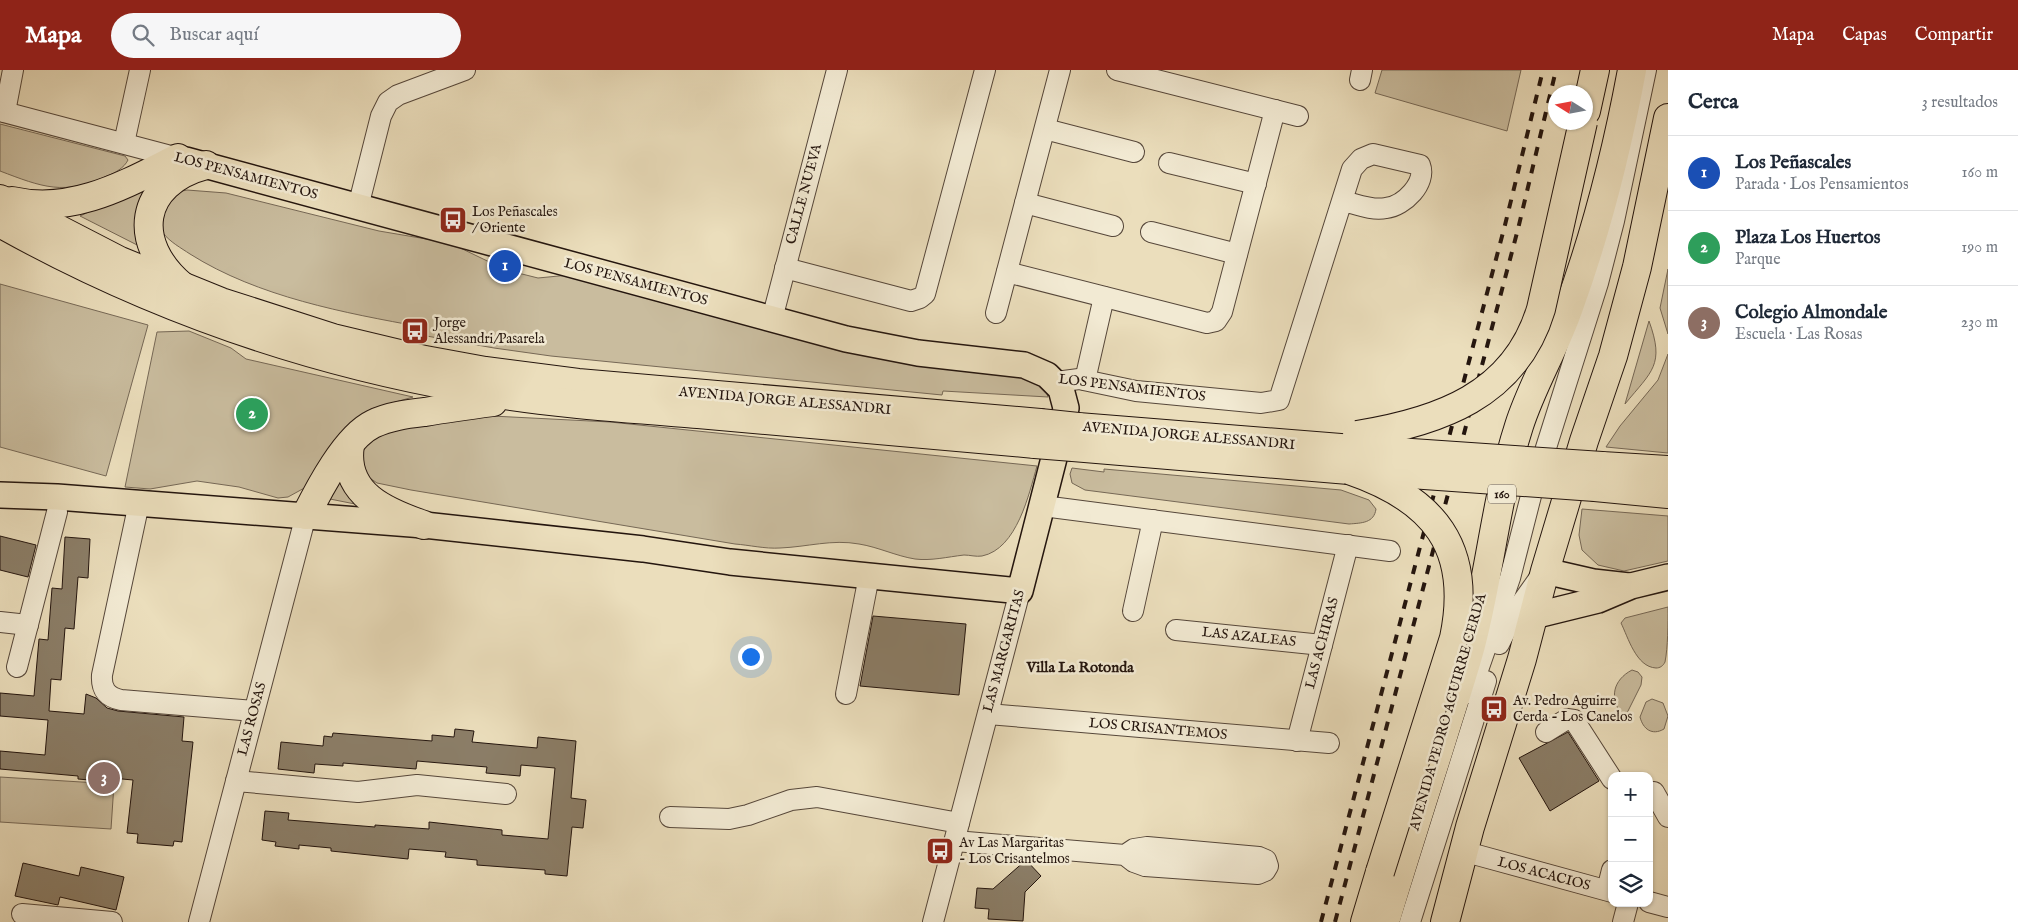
<!DOCTYPE html>
<html lang="es">
<head>
<meta charset="utf-8">
<style>
  body { margin:0; font-family:"IM FELL English",serif; background:#f6f6f7; color:#1f2937 }
  .controls { position:absolute; right:15px; bottom:15px; display:grid; overflow:hidden; border-radius:10px; box-shadow:0 1px 4px #0004 }
  .controls button { width:45px; height:45px; display:grid; place-items:center; padding:0; border:0; border-bottom:1px solid #e0e1e3; background:#fff; color:#1f2937; font:25px sans-serif }
  .compass { position:absolute; left:1548px; top:15px; width:45px; height:45px; border-radius:50%; background:#fff; box-shadow:0 1px 4px #0004; rotate:281deg }
  .you { position:absolute; left:750px; top:586px; width:18px; height:18px; margin:-12px; border:4px solid #fff; border-radius:50%; background:#1a73e8; box-shadow:0 0 0 8px #1a73e833 }
  .badge { display:grid; place-items:center; width:32px; height:32px; border-radius:50%; background:#8f2418; color:#fff; font-size:16px; font-weight:700 }
  .pin { position:absolute; translate:-50% -50%; border:2px solid #fff; box-shadow:0 1px 5px #0006 }
  .list { margin:0; padding:0; list-style:none }
  h2 { display:flex; justify-content:space-between; align-items:center; height:65px; margin:0; padding:0 20px; font-size:21px }
  h2 small { font-size:16px; font-weight:400; color:#747a83 }
  .list li { display:grid; grid-template-columns:32px 1fr auto; gap:15px; align-items:center; box-sizing:border-box; height:75px; padding:0 20px; border-top:1px solid #e0e1e3 }
  .list b { display:block; font-size:19px; white-space:nowrap }
  .list p { margin:0; font-size:16px; white-space:nowrap; color:#747a83 }
  .list em { font-size:16px; font-style:normal; color:#747a83 }
  .icon { flex:none; width:28px; height:28px; fill:none; stroke:currentColor; stroke-width:2; stroke-linecap:round; stroke-linejoin:round }
  .map { position:relative; flex:none; width:1668px; height:852px; overflow:hidden }
  header { display:flex; align-items:center; gap:30px; box-sizing:border-box; height:70px; padding:0 25px; background:#8f2418; color:#fff }
  header strong { font-size:24px }
  nav { display:flex; gap:28px; margin-inline-start:auto; font-size:18px }
  .search { width:350px; height:45px; background:#f6f6f7; display:flex; align-items:center; gap:12px; box-sizing:border-box; padding:0 18px; border-radius:28px; color:#747a83; font-size:19px }
  main { display:flex }
  aside { flex:1; background:#fff }
  .map>svg:first-child { display:block }
  .green { fill:#c9bc9e; stroke:#766856 }
  .building { fill:#8b7e68; stroke:#24150e }
  .lines { fill:none; stroke-linecap:round; stroke-linejoin:round }
  .minor-casing { stroke:#56473a; stroke-width:22 }
  .major-casing { stroke:#24150e; stroke-width:28 }
  .highway-casing { stroke:#24150e; stroke-width:30 }
  .minor { stroke:#f2ead3; stroke-width:20 }
  .major { stroke:#ebdebc; stroke-width:25 }
  .highway { stroke:#ebdebc; stroke-width:28 }
  .rail { stroke:#24150e; stroke-width:4; stroke-dasharray:9 9; stroke-linecap:butt }
  .highway-bridge-casing { stroke:#24150e; stroke-width:30; stroke-linecap:butt }
  .highway-bridge { stroke:#ebdebc; stroke-width:28 }
  .labels { text-anchor:middle; dominant-baseline:central; stroke-width:5; stroke-linejoin:round; paint-order:stroke }
  .shield { fill:#f2ead3; stroke:#625549; stroke-width:1 }
  .shield-label { font-size:12px; font-weight:bold; fill:#24150e }
  .street-label { font-size:14px; fill:#24150e; stroke:#f2ead3 }
  .poi-label { font-size:14px; fill:#24150e; stroke:#f2ead3; text-anchor:start }
  .neighbourhood-label { font-size:15px; font-weight:bold; fill:#24150e; stroke:#f2ead3 }
</style>
</head>
<body>
<header>
<strong>Mapa</strong>
<div class="search"><svg class="icon" aria-label="search" viewBox="0 0 24 24"><circle cx="10" cy="10" r="6"/><path d="M15 15l6 6"/></svg>Buscar aquí</div>
<nav><a>Mapa</a><a>Capas</a><a>Compartir</a></nav>
</header>
<main>
<div class="map">
<svg width="1668" height="852" viewBox="0 0 1668 852">
  <rect width="100%" height="100%" fill="#ebdebc"/>
  <filter id="stains"><feTurbulence type="fractalNoise" baseFrequency=".004" numOctaves="4"/><feColorMatrix values="0 0 0 0 .2 0 0 0 0 .09 0 0 0 0 .02 0 0 0 .5 -.17"/></filter>
  <radialGradient id="worn" r=".72"><stop offset=".6" stop-color="#630" stop-opacity="0"/><stop offset="1" stop-color="#630" stop-opacity=".3"/></radialGradient>
  <g class="green">
    <polygon points="1382,0 1521,0 1507,61 1375,23"/>
    <path d="M0,54L125,86L128,90C124,98 115,103 107,106C64,126 42,117 0,101Z"/>
    <polygon points="146,115 149,115 143,178 80,146"/>
    <path d="M187,120L226,123L379,161L450,173L506,200L538,208L569,205L689,237L794,268L889,290L1019,307C1031,310 1045,313 1048,327L943,321L942,325L551,286L494,278L421,265L422,257C345,243 258,227 190,184C181,178 170,172 163,163C157,154 163,139 165,130L178,122Z"/>
    <polygon points="1668,199 1668,264 1660,238"/>
    <polygon points="0,214 148,255 106,406 0,377"/>
    <path d="M1649,251C1665,295 1652,301 1625,334Z"/>
    <polygon points="189,261 231,278 246,289 413,327 371,339 356,349 308,416 288,427 278,428 239,417 197,411 150,419 125,417 157,262"/>
    <polygon points="1668,284 1668,383 1606,377 1620,356 1658,310"/>
    <path d="M472,345L610,352L1037,396C1029,424 1017,479 982,486C976,487 970,485 964,485C947,487 931,491 915,489C896,486 878,477 859,474C832,469 807,477 780,478C765,479 749,475 735,474L411,420L377,413L364,404L359,379L371,364Z"/>
    <path d="M1072,398L1104,402V399L1341,420L1369,430L1376,439C1374,453 1362,453 1349,454L1085,420L1072,413L1070,404Z"/>
    <polygon points="334,404 357,430 355,434 325,428"/>
    <polygon points="1582,439 1668,446 1668,491 1624,501 1598,495 1582,480 1579,465"/>
    <path d="M1668,537C1668,554 1668,577 1665,592C1663,596 1660,598 1656,598C1636,597 1628,567 1621,553L1625,548Z"/>
    <path d="M1632,600L1638,602L1642,607L1641,615L1626,645H1622C1609,628 1613,610 1632,600Z"/>
    <path d="M1652,629L1663,633L1668,646L1664,659C1652,666 1643,659 1640,647L1646,632Z"/>
    <polygon points="0,707 114,714 111,759 0,752"/>
  </g>
  <g class="building">
    <polygon points="0,466 36,475 28,507 0,500"/>
    <polygon points="65,467 90,469 88,508 78,507 74,559 65,558 61,610 51,609 49,641 84,644 86,624 96,628 107,638 118,641 184,647 182,671 193,672 182,772 174,771 173,776 137,773 138,764 127,763 133,710 101,707 101,711 78,709 78,706 0,699 0,681 45,685 48,650 0,646 0,623 34,626 39,569 48,570 52,518 62,519"/>
    <polygon points="873,546 966,554 959,625 860,616"/>
    <polygon points="455,659 474,661 472,672 537,678 538,667 576,671 571,728 586,730 583,758 572,757 567,806 545,804 545,800 477,795 477,790 445,787 446,782 409,779 408,789 331,781 331,778 299,775 299,779 275,776 276,772 262,770 265,741 289,743 288,750 375,757 375,755 429,759 429,752 502,760 502,765 548,769 555,698 521,695 520,706 486,703 487,697 417,691 416,699 343,693 343,696 315,694 314,703 278,699 281,672 323,676 324,666 332,667 333,663 432,671 432,665 454,667"/>
    <polygon points="1568,662 1599,711 1550,741 1519,688"/>
    <polygon points="1026,790 1041,806 1025,822 1023,851 988,849 989,839 975,838 977,818 993,819"/>
    <polygon points="23,793 79,806 81,797 124,807 116,840 60,827 58,835 15,826"/>
  </g>
  <g class="lines">
    <g class="minor-casing">
      <g id="minor">
        <polyline points="1117,0 1298,46"/>
        <polyline points="1360,10 1362,0"/>
        <polyline points="0,41 178,88"/>
        <polyline points="5,42 13,0"/>
        <polyline points="1045,59 1134,82"/>
        <polyline points="124,73 140,0"/>
        <polyline points="1169,93 1256,114"/>
        <polyline points="1025,133 1113,156"/>
        <polyline points="358,137 381,46 388,32 398,25 465,0"/>
        <polyline points="1151,162 1237,184"/>
        <polyline points="785,198 911,231 920,228 925,224 985,0"/>
        <polyline points="1007,202 1207,253 1216,251 1222,242 1275,40"/>
        <polyline points="996,243 1060,0"/>
        <polyline points="772,249 837,0"/>
        <polyline points="1085,310 1104,227"/>
        <path d="M1056,312L1079,309L1136,321L1261,333L1279,330L1352,99L1361,89L1373,84L1420,95C1427,113 1404,136 1386,138C1372,141 1356,134 1343,131"/>
        <path d="M139,433L102,605C101,619 107,627 121,630L254,641"/>
        <polyline points="1043,436 1390,481"/>
        <polyline points="1133,541 1153,450"/>
        <polyline points="0,552 28,555"/>
        <polyline points="1176,560 1322,575"/>
        <polyline points="1499,574 1515,542 1540,507"/>
        <polyline points="17,597 57,442"/>
        <polyline points="1470,623 1510,508 1532,422 1598,213 1614,151 1646,0"/>
        <polyline points="846,624 869,506"/>
        <polyline points="988,644 1329,673"/>
        <polyline points="1546,662 1567,649 1574,650 1612,709"/>
        <polyline points="1297,671 1348,475"/>
        <polyline points="236,711 358,722 417,715 506,724"/>
        <polyline points="1654,722 1668,747"/>
        <polyline points="670,747 729,749 748,745 791,730 817,727 959,753"/>
        <polyline points="955,771 1125,785 1134,792 1145,796 1258,804 1265,801 1268,796 1266,790 1259,787 1147,777 1134,779 1125,785"/>
        <polyline points="1477,785 1612,822"/>
        <polyline points="1607,820 1612,800"/>
        <polyline points="1649,832 1668,837"/>
        <polyline points="22,844 112,852"/>
        <polyline points="199,852 306,445"/>
        <polyline points="933,852 1020,521"/>
        <polyline points="1410,852 1486,611"/>
        <polyline points="1623,852 1628,833"/>
      </g>
    </g>
    <g class="major-casing">
      <g id="major">
        <polyline points="0,425 57,427 424,455 643,479 730,492 1020,521 1063,353 1066,338 1061,319 1047,305 1024,295 918,283 846,269 186,90"/>
        <polyline points="1545,501 1593,512 1629,516"/>
        <polyline points="1533,546 1598,530 1631,516 1668,507"/>
      </g>
    </g>
    <g class="highway-casing">
      <g id="highway">
        <polyline points="1586,41 1595,0"/>
        <polyline points="0,129 120,191 221,232 333,268 425,290 485,301 578,313 1040,353"/>
        <path d="M12,131C73,145 126,114 178,88"/>
        <path d="M0,153C146,235 303,290 468,319C544,333 621,338 698,344C810,354 922,364 1035,374"/>
        <path d="M182,216C131,173 138,113 206,95"/>
        <polyline points="1078,357 1353,379"/>
        <path d="M350,375C342,424 386,442 424,455"/>
        <polyline points="1073,377 1349,400"/>
        <polyline points="1602,396 1668,400"/>
        <polyline points="1595,417 1668,424"/>
        <path d="M306,445C319,419 346,367 373,354C389,346 408,344 425,342C448,338 470,335 493,332"/>
        <polyline points="1365,852 1380,802"/>
        <path d="M1385,852C1403,792 1422,733 1441,673C1451,640 1462,608 1471,575C1490,503 1496,427 1519,356C1532,315 1555,278 1569,237C1597,160 1617,81 1632,0"/>
        <polyline points="1445,852 1470,757 1522,589 1545,501 1584,371 1613,286 1637,197 1668,48"/>
      </g>
    </g>
    <use href="#minor" class="minor"/>
    <use href="#major" class="major"/>
    <use href="#highway" class="highway"/>
    <g class="rail">
      <polyline points="1321,852 1505,155 1543,0"/>
      <polyline points="1335,852 1518,159 1556,0"/>
    </g>
    <g class="highway-bridge-casing">
      <g id="highway-bridge">
        <polyline points="1040,353 1078,357"/>
        <path d="M1357,365C1438,352 1515,326 1541,239L1583,52"/>
        <polyline points="1035,374 1073,377"/>
        <polyline points="1353,379 1602,396"/>
        <path d="M1349,400C1434,429 1473,477 1454,568L1380,802"/>
        <polyline points="1368,401 1595,417"/>
      </g>
    </g>
    <use href="#highway-bridge" class="highway-bridge"/>
  </g>
  <defs>
    <g id="bus-square" transform="scale(1.4375)"><rect x="-9" y="-9" width="18" height="18" rx="4" fill="#8f2418" stroke="#f2ead3"/><path d="M-5-6H5V4H4V6H2V4H-2V6H-4V4H-5ZM-3.5-4V0h7V-4ZM-3.5 1.2v1.5H-2V1.2ZM2 1.2v1.5H3.5V1.2Z" fill="#fff"/></g>
  </defs>
  <g fill-rule="evenodd">
    <use href="#bus-square" x="453" y="150"/>
    <use href="#bus-square" x="415" y="261"/>
    <use href="#bus-square" x="1494" y="639"/>
    <use href="#bus-square" x="940" y="781"/>
  </g>
  <g class="labels">
    <rect class="shield" x="1488" y="414.5" width="28" height="19" rx="4"/>
    <g class="shield-label">
      <text x="1502" y="424">160</text>
    </g>
    <g class="street-label">
      <text transform="translate(246 106) rotate(15)">LOS PENSAMIENTOS</text>
      <text transform="translate(804 124) rotate(-75)">CALLE NUEVA</text>
      <text transform="translate(636 212) rotate(15)">LOS PENSAMIENTOS</text>
      <text transform="translate(1132 318) rotate(7)">LOS PENSAMIENTOS</text>
      <text transform="translate(785 331) rotate(5)">AVENIDA JORGE ALESSANDRI</text>
      <text transform="translate(1189 366) rotate(5)">AVENIDA JORGE ALESSANDRI</text>
      <text transform="translate(1249 567) rotate(6)">LAS AZALEAS</text>
      <text transform="translate(1322 573) rotate(-75)">LAS ACHIRAS</text>
      <text transform="translate(1004 581) rotate(-75)">LAS MARGARITAS</text>
      <text transform="translate(1448 642) rotate(-74)">AVENIDA PEDRO AGUIRRE CERDA</text>
      <text transform="translate(252 649) rotate(-75)">LAS ROSAS</text>
      <text transform="translate(1158 659) rotate(5)">LOS CRISANTEMOS</text>
      <text transform="translate(1544 804) rotate(15)">LOS ACACIOS</text>
    </g>
    <g class="poi-label">
      <text x="472" y="142">Los Peñascales<tspan x="472" dy="16">/ Oriente</tspan></text>
      <text x="434" y="253">Jorge<tspan x="434" dy="16">Alessandri/Pasarela</tspan></text>
      <text x="1513" y="631">Av. Pedro Aguirre<tspan x="1513" dy="16">Cerda - Los Canelos</tspan></text>
      <text x="959" y="773">Av Las Margaritas<tspan x="959" dy="16">- Los Crisantelmos</tspan></text>
    </g>
    <g class="neighbourhood-label">
      <text x="1080" y="597">Villa La Rotonda</text>
    </g>
  </g>
  <rect width="100%" height="100%" filter="url(#stains)"/>
  <rect width="100%" height="100%" fill="url(#worn)"/>
</svg>
<div class="controls">
<button>+</button>
<button>−</button>
<button><svg class="icon" aria-label="layers" viewBox="0 0 24 24"><path d="M12 4l9 5-9 5-9-5zM3 14l9 5 9-5"/></svg></button>
</div>
<svg class="compass" viewBox="-18 -18 36 36"><path d="M0-13l5 13h-10z" fill="#e53935"/><path d="M0 13l5-13h-10z" fill="#747a83"/></svg>
<div class="you"></div>
<div class="pin badge" style="left:505px;top:196px;background:#1a4fb4">1</div>
<div class="pin badge" style="left:252px;top:344px;background:#2e9e5b">2</div>
<div class="pin badge" style="left:104px;top:708px;background:#8d6e63">3</div>
</div>
<aside>
<h2>Cerca<small>3 resultados</small></h2>
<ul class="list">
<li><span class="badge" style="background:#1a4fb4">1</span><div><b>Los Peñascales</b><p>Parada · Los Pensamientos</p></div><em>160 m</em></li>
<li><span class="badge" style="background:#2e9e5b">2</span><div><b>Plaza Los Huertos</b><p>Parque</p></div><em>190 m</em></li>
<li><span class="badge" style="background:#8d6e63">3</span><div><b>Colegio Almondale</b><p>Escuela · Las Rosas</p></div><em>230 m</em></li>
</ul>
</aside>
</main>
</body>
</html>
